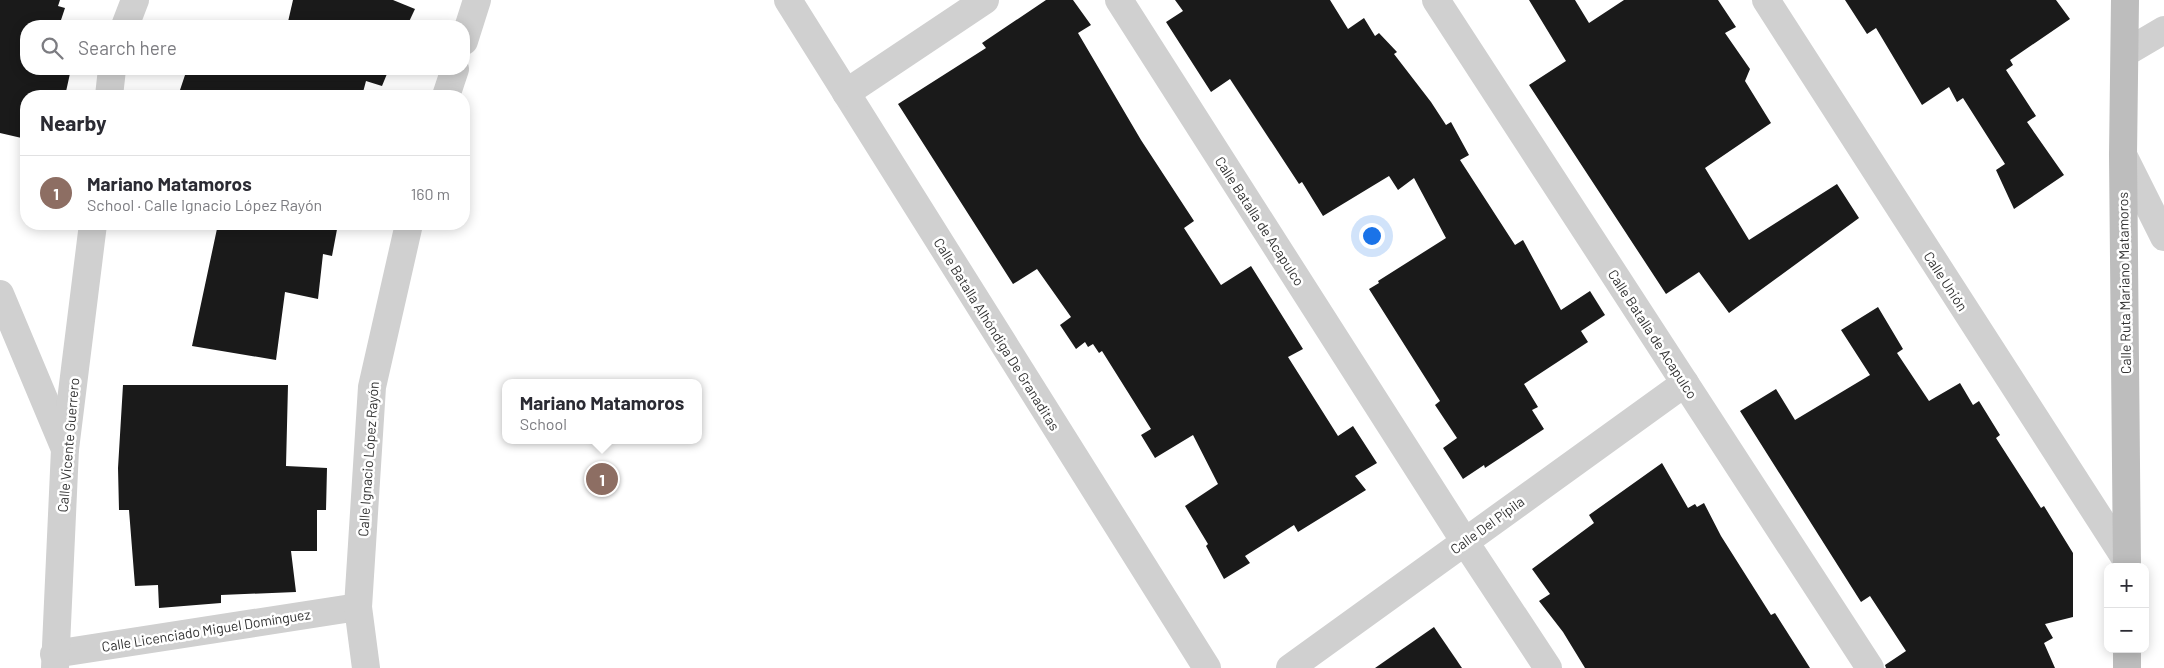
<!DOCTYPE html>
<html lang="en">
<head>
<meta charset="utf-8">
<style>
  body { margin:0; font-family:Barlow,sans-serif; background:#f7f7f7; color:#2b2b33 }
  .controls { position:absolute; right:15px; bottom:15px; display:grid; overflow:hidden; border-radius:10px; box-shadow:0 2px 12px #0003 }
  .controls button { width:45px; height:45px; display:grid; place-items:center; padding:0; border:0; border-bottom:1px solid #e1e1e2; background:#fff; color:#2b2b33; font:25px sans-serif }
  .you { position:absolute; left:1371px; top:235px; width:18px; height:18px; margin:-12px; border:4px solid #fff; border-radius:50%; background:#1a73e8; box-shadow:0 0 0 8px #1a73e833 }
  .badge { display:grid; place-items:center; width:32px; height:32px; border-radius:50%; background:#e63946; color:#fff; font-size:16px; font-weight:700 }
  .pin { position:absolute; translate:-50% -50%; border:2px solid #fff; box-shadow:0 1px 5px #0006 }
  .popup { position:absolute; left:502px; top:379px; width:200px; height:65px; box-sizing:border-box; display:grid; place-content:center; border-radius:10px; background:#fff; filter:drop-shadow(0 1px 4px #0005); font-size:16px; white-space:nowrap; color:#7c7c81 }
  .popup b { font-size:19px; color:#2b2b33 }
  .popup::after { content:''; position:absolute; left:50%; top:100%; margin-left:-10px; border:10px solid transparent; border-top-color:#fff }
  .list { margin:0; padding:0; list-style:none }
  h2 { display:flex; justify-content:space-between; align-items:center; height:65px; margin:0; padding:0 20px; font-size:21px }
  h2 small { font-size:16px; font-weight:400; color:#7c7c81 }
  .list li { display:grid; grid-template-columns:32px 1fr auto; gap:15px; align-items:center; box-sizing:border-box; height:75px; padding:0 20px; border-top:1px solid #e1e1e2 }
  .list b { display:block; font-size:19px; white-space:nowrap }
  .list p { margin:0; font-size:16px; white-space:nowrap; color:#7c7c81 }
  .list em { font-size:16px; font-style:normal; color:#7c7c81 }
  .icon { flex:none; width:28px; height:28px; fill:none; stroke:currentColor; stroke-width:2; stroke-linecap:round; stroke-linejoin:round }
  .map { position:relative; flex:none; width:2164px; height:668px; overflow:hidden }
  .search { position:absolute; background:#fff; box-shadow:0 2px 12px #0003; left:20px; top:20px; width:450px; height:55px; display:flex; align-items:center; gap:12px; box-sizing:border-box; padding:0 18px; border-radius:20px; color:#7c7c81; font-size:19px }
  .panel { position:absolute; background:#fff; box-shadow:0 2px 12px #0003; left:20px; top:90px; width:450px; height:140px; border-radius:20px }
  .map>svg:first-child { display:block }
  .building { fill:#1a1a1a }
  .lines { fill:none; stroke-linecap:round; stroke-linejoin:round }
  .minor { stroke:#d0d0d0; stroke-width:28 }
  .tertiary { stroke:#d0d0d0; stroke-width:28 }
  .secondary { stroke:#bdbdbd; stroke-width:28 }
  .labels { text-anchor:middle; dominant-baseline:central; stroke-width:5; stroke-linejoin:round; paint-order:stroke }
  .street-label { font-size:14px; fill:#333; stroke:#fff }
</style>
</head>
<body>
<div class="map">
<svg width="2164" height="668" viewBox="0 0 2164 668">
  <rect width="100%" height="100%" fill="#fff"/>
  <g class="building">
    <polygon points="0,0 60,0 58,6 65,8 59,26 26,26 26,69 71,69 65,96 26,96 26,139 0,133"/>
    <polygon points="293,0 393,0 415,9 407,26 287,26"/>
    <polygon points="1046,0 1073,0 1091,25 1078,33 1141,140 1194,221 1184,228 1221,285 1251,266 1303,349 1288,357 1338,436 1353,426 1377,463 1355,476 1366,490 1298,532 1294,525 1245,556 1250,563 1224,579 1206,546 1208,544 1185,506 1218,484 1193,435 1155,458 1141,435 1151,429 1102,351 1099,353 1093,344 1088,347 1085,342 1076,349 1060,325 1071,317 1037,269 1013,284 898,104 986,48 982,43"/>
    <polygon points="1175,0 1330,0 1348,29 1364,18 1375,36 1379,33 1397,52 1394,54 1431,102 1446,125 1451,122 1469,155 1460,160 1515,245 1523,240 1561,310 1590,291 1605,315 1581,331 1588,342 1524,384 1538,407 1532,410 1544,429 1485,468 1484,465 1463,479 1443,448 1457,438 1435,405 1440,401 1369,289 1379,283 1378,281 1446,238 1414,178 1398,190 1389,176 1323,216 1302,182 1299,184 1230,79 1211,92 1166,22 1183,11"/>
    <polygon points="1529,0 1575,0 1589,23 1624,0 1718,0 1736,27 1725,33 1750,69 1745,81 1771,123 1705,168 1749,240 1837,184 1859,218 1729,313 1699,272 1666,294 1529,85 1566,61"/>
    <polygon points="1845,0 2056,0 2070,19 2010,60 2013,65 2006,70 2036,116 2027,122 2064,175 2014,209 1996,170 2005,164 1963,98 1957,102 1949,87 1922,105 1876,28 1867,34"/>
    <polygon points="187,69 389,69 382,86 366,81 362,96 178,96"/>
    <polygon points="218,224 338,224 332,256 323,254 318,299 285,292 276,360 192,346"/>
    <polygon points="1878,307 1903,349 1897,353 1929,401 1960,383 1973,405 1979,401 2000,435 1996,438 2041,508 2044,506 2073,553 2073,617 2045,624 2053,638 2044,643 2055,668 1886,668 1885,665 1906,651 1870,596 1861,602 1740,411 1776,389 1795,420 1870,375 1841,330"/>
    <polygon points="123,385 288,385 286,466 327,468 326,510 317,510 317,551 291,551 296,592 221,595 221,603 159,608 158,585 135,586 129,510 119,510 118,468"/>
    <polygon points="1662,463 1688,508 1695,504 1697,507 1704,503 1721,536 1771,615 1775,613 1810,668 1585,668 1563,632 1539,601 1550,594 1532,569 1594,523 1589,515"/>
    <polygon points="1434,627 1462,668 1375,668"/>
  </g>
  <g class="lines">
    <g class="minor">
      <polyline points="788,0 1207,668"/>
      <polyline points="1119,0 1465,542 1548,668"/>
      <polyline points="1436,0 1870,668"/>
      <polyline points="1766,0 2127,561"/>
      <polyline points="464,41 477,0"/>
      <polyline points="2125,53 2164,30"/>
      <polyline points="846,93 985,0"/>
      <polyline points="446,96 455,69"/>
      <polyline points="2123,155 2164,237"/>
      <polyline points="0,294 65,449"/>
      <polyline points="54,654 358,607"/>
      <polyline points="366,668 358,607 372,387 409,224"/>
      <polyline points="1290,668 1685,383"/>
    </g>
    <g class="tertiary">
      <polyline points="125,26 135,0"/>
      <polyline points="109,96 112,69"/>
      <polyline points="55,668 65,449 93,224"/>
    </g>
    <g class="secondary">
      <polyline points="2125,0 2123,155 2127,567"/>
      <polyline points="2127,649 2127,668"/>
    </g>
  </g>
  <g class="labels">
    <g class="street-label">
      <text transform="translate(1260 221) rotate(57)">Calle Batalla de Acapulco</text>
      <text transform="translate(1946 281) rotate(57)">Calle Unión</text>
      <text transform="translate(2124 283) rotate(-91)">Calle Ruta Mariano Matamoros</text>
      <text transform="translate(997 334) rotate(58)">Calle Batalla Alhóndiga De Granaditas</text>
      <text transform="translate(1653 334) rotate(57)">Calle Batalla de Acapulco</text>
      <text transform="translate(68 445) rotate(-85)">Calle Vicente Guerrero</text>
      <text transform="translate(368 459) rotate(-86)">Calle Ignacio López Rayón</text>
      <text transform="translate(1487 525) rotate(-36)">Calle Del Pípila</text>
      <text transform="translate(206 630) rotate(-9)">Calle Licenciado Miguel Domínguez</text>
    </g>
  </g>
</svg>
<div class="controls">
<button>+</button>
<button>−</button>
</div>
<div class="you"></div>
<div class="pin badge" style="left:602px;top:479px;background:#8d6e63">1</div>
<div class="popup"><b>Mariano Matamoros</b>School</div>
<div class="search"><svg class="icon" aria-label="search" viewBox="0 0 24 24"><circle cx="10" cy="10" r="6"/><path d="M15 15l6 6"/></svg>Search here</div>
<section class="panel">
<h2>Nearby<small></small></h2>
<ul class="list">
<li><span class="badge" style="background:#8d6e63">1</span><div><b>Mariano Matamoros</b><p>School · Calle Ignacio López Rayón</p></div><em>160 m</em></li>
</ul>
</section>
</div>
</body>
</html>
